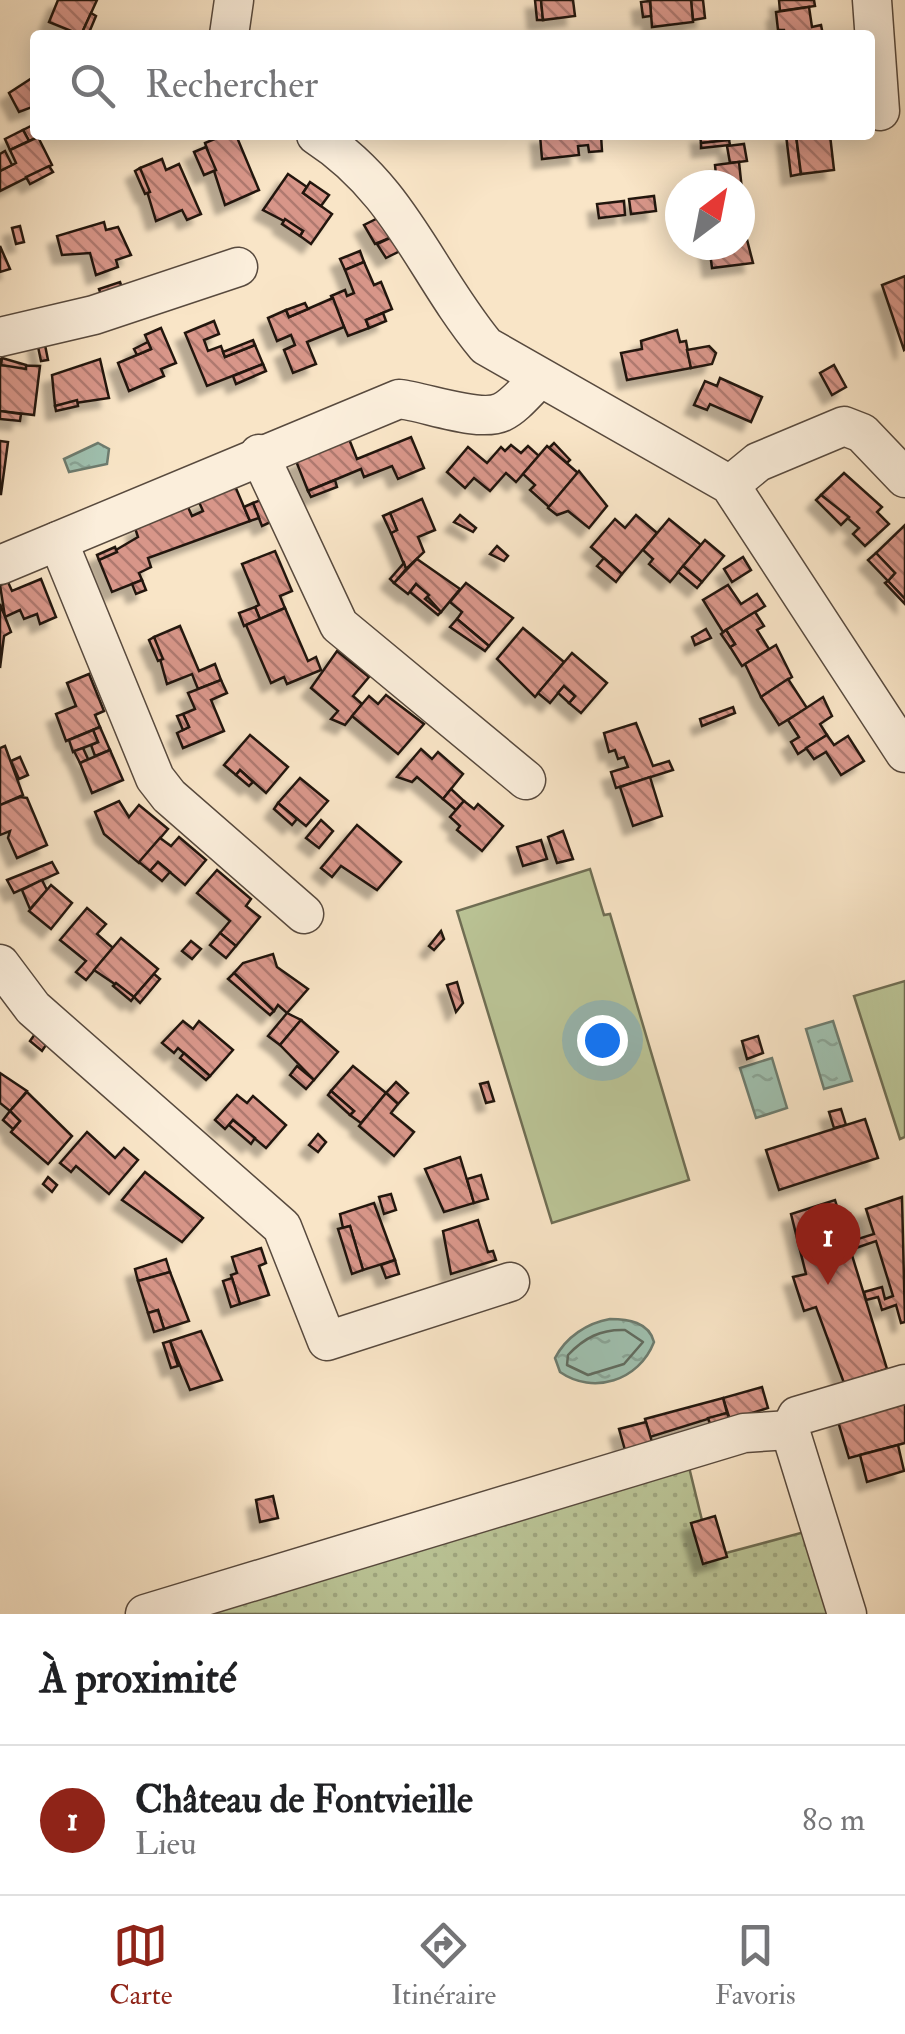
<!DOCTYPE html>
<html lang="fr">
<head>
<meta charset="utf-8">
<style>
  body { margin:0; font-family:"IM FELL Double Pica",serif; background:#f2f2f2; color:#202124 }
  .compass { position:absolute; left:665px; top:170px; width:90px; height:90px; border-radius:50%; background:#fff; box-shadow:0 5px 25px #0003; rotate:32deg }
  .you { position:absolute; left:602px; top:1040px; width:35px; height:35px; margin:-25px; border:8px solid #fff; border-radius:50%; background:#1a73e8; box-shadow:0 0 0 15px #1a73e833 }
  .badge { display:grid; place-items:center; width:65px; height:65px; border-radius:50%; background:#8f2418; color:#fff; font-size:32px; font-weight:700 }
  .pin { position:absolute; translate:-50% -82px; filter:drop-shadow(0 2px 5px #0008) }
  .pin::after { content:''; position:absolute; top:52px; width:35px; height:30px; background:inherit; clip-path:polygon(0 0,100% 0,50% 100%) }
  .list { margin:0; padding:0; list-style:none }
  h2 { display:flex; justify-content:space-between; align-items:center; height:130px; margin:0; padding:0 40px; font-size:42px }
  h2 small { font-size:32px; font-weight:400; color:#757577 }
  .list li { display:grid; grid-template-columns:65px 1fr auto; gap:30px; align-items:center; box-sizing:border-box; height:150px; padding:0 40px; border-top:2px solid #e0e0e0 }
  .list b { display:block; font-size:38px; white-space:nowrap }
  .list p { margin:0; font-size:32px; white-space:nowrap; color:#757577 }
  .list em { font-size:32px; font-style:normal; color:#757577 }
  .icon { flex:none; width:55px; height:55px; fill:none; stroke:currentColor; stroke-width:2; stroke-linecap:round; stroke-linejoin:round }
  .map { position:relative; flex:none; width:905px; height:1614px; overflow:hidden }
  .search { position:absolute; background:#fff; box-shadow:0 5px 25px #0003; left:30px; right:30px; top:30px; height:110px; display:flex; align-items:center; gap:25px; box-sizing:border-box; padding:0 35px; border-radius:10px; color:#757577; font-size:38px }
  .sheet { height:280px; background:#fff }
  nav { display:flex; justify-content:space-around; align-items:center; box-sizing:border-box; height:140px; border-top:2px solid #e0e0e0; background:#fff; font-size:28px; color:#757577 }
  nav a { display:grid; justify-items:center; gap:5px }
  nav .on { color:#8f2418 }
  .map>svg:first-child { display:block }
  .grass { fill:url(#grass-dots); stroke:#6f6e54; stroke-width:2.5 }
  .garden { fill:#bbc597; stroke:#6f6e54; stroke-width:2.5 }
  .water { fill:url(#water-ripples); stroke:#6d7c6f; stroke-width:2.5 }
  .lines { fill:none; stroke-linecap:round; stroke-linejoin:round }
  .shore { stroke:#616c60; stroke-width:2.5 }
  .building { fill:url(#building-back-hatch); stroke:#231710; stroke-width:2.5; filter:url(#shadow) }
  .minor-casing { stroke:#584a3e; stroke-width:41 }
  .minor { stroke:#fbeedb; stroke-width:38 }
</style>
</head>
<body>
<div class="map">
<svg width="905" height="1614" viewBox="0 0 905 1614">
  <defs>
    <pattern id="grass-dots" width="8" height="8" patternUnits="userSpaceOnUse" patternTransform="scale(2.5)"><rect width="8" height="8" fill="#bbc597"/><path d="M2 2h.1M6 6h.1" fill="none" stroke="#a0a881" stroke-width="1.8" stroke-linecap="round"/></pattern>
    <pattern id="water-ripples" width="26" height="14" patternUnits="userSpaceOnUse" patternTransform="scale(2.5)"><rect width="26" height="14" fill="#9fc0af"/><path d="M2 4q2-2 4 0t4 0M15 11q2-2 4 0t4 0" fill="none" stroke="#89a496"/></pattern>
    <pattern id="building-back-hatch" width="6" height="6" patternUnits="userSpaceOnUse" patternTransform="scale(2.5)"><rect width="6" height="6" fill="#d89689"/><path d="M-1 5l2 2M0 0l6 6M5-1l2 2" fill="none" stroke="#af796f"/></pattern>
    <filter id="shadow"><feDropShadow dx="-9" dy="9" stdDeviation="2.5" flood-color="#0004"/></filter>
  </defs>
  <rect width="100%" height="100%" fill="#f9e5c7"/>
  <filter id="stains"><feTurbulence type="fractalNoise" baseFrequency=".002" numOctaves="4"/><feColorMatrix values="0 0 0 0 .2 0 0 0 0 .09 0 0 0 0 .02 0 0 0 .5 -.17"/></filter>
  <radialGradient id="worn" r=".72"><stop offset=".6" stop-color="#630" stop-opacity="0"/><stop offset="1" stop-color="#630" stop-opacity=".3"/></radialGradient>
  <polygon class="grass" points="688,1463 711,1557 827,1526 851,1614 196,1614"/>
  <g class="garden">
    <polygon points="590,869 604,915 610,914 689,1180 552,1223 457,911"/>
    <polygon points="905,981 905,1137 900,1139 854,996"/>
  </g>
  <g class="water">
    <polygon points="98,443 109,449 107,464 69,472 64,459"/>
    <polygon points="833,1021 852,1081 824,1089 806,1029"/>
    <polygon points="772,1058 787,1108 756,1118 740,1068"/>
    <path d="M610,1319C628,1319 649,1322 654,1342C639,1381 593,1395 560,1372L555,1358C566,1337 587,1323 610,1319Z"/>
  </g>
  <g class="lines">
    <path class="shore" d="M625,1330L643,1342L624,1364L588,1375L567,1365L568,1355C584,1338 601,1329 625,1330Z"/>
  </g>
  <g class="building">
    <polygon points="58,0 97,0 81,35 49,22"/>
    <polygon points="535,0 541,0 543,20 537,20"/>
    <polygon points="541,0 573,0 575,16 543,20"/>
    <polygon points="691,0 703,0 705,18 693,20"/>
    <polygon points="691,0 693,22 652,27 650,0"/>
    <polygon points="779,0 814,0 815,6 780,11"/>
    <polygon points="650,1 651,16 643,17 641,2"/>
    <polygon points="809,7 812,27 821,25 823,35 785,35 784,30 778,30 776,12"/>
    <polygon points="91,13 96,16 88,35 81,35"/>
    <polygon points="35,76 35,106 19,112 9,93"/>
    <polygon points="35,124 35,135 45,135 29,141 23,130"/>
    <polygon points="23,130 29,141 10,150 5,139"/>
    <polygon points="224,135 236,135 259,190 225,205 205,143"/>
    <polygon points="540,135 601,135 602,151 589,152 588,145 578,146 579,155 542,159"/>
    <polygon points="700,135 729,135 729,140 701,143"/>
    <polygon points="786,135 796,135 801,174 791,176"/>
    <polygon points="796,135 830,135 834,170 801,174"/>
    <polygon points="38,137 52,165 0,191 0,171 16,163 10,150"/>
    <polygon points="729,140 730,145 701,148 701,143"/>
    <polygon points="744,144 747,161 730,163 727,146"/>
    <polygon points="206,147 216,170 204,175 194,152"/>
    <polygon points="5,151 12,165 0,171 0,154"/>
    <polygon points="162,159 166,170 179,164 201,214 187,220 182,210 156,221 140,168"/>
    <polygon points="739,162 742,190 740,185 717,185 715,165"/>
    <polygon points="49,166 53,172 30,184 26,177"/>
    <polygon points="140,168 150,192 145,194 135,171"/>
    <polygon points="288,174 307,187 303,193 332,214 311,244 300,236 303,231 263,210"/>
    <polygon points="310,182 329,195 321,206 303,193"/>
    <polygon points="654,196 656,211 631,214 629,199"/>
    <polygon points="624,201 625,215 599,218 597,204"/>
    <polygon points="740,203 741,213 750,212 751,223 743,224 753,263 712,268 709,245 740,245"/>
    <polygon points="378,218 392,237 375,244 364,225"/>
    <polygon points="285,219 303,231 300,236 282,224"/>
    <polygon points="104,222 106,230 118,227 131,255 116,260 118,267 96,275 90,253 62,255 57,236"/>
    <polygon points="20,226 24,242 16,244 12,228"/>
    <polygon points="392,237 400,251 386,258 377,244"/>
    <polygon points="0,246 10,269 0,272"/>
    <polygon points="360,251 364,262 345,270 340,259"/>
    <polygon points="364,262 374,285 381,282 392,309 366,320 369,328 348,336 331,296 345,290 347,296 354,293 345,270"/>
    <polygon points="905,276 905,349 904,350 882,285"/>
    <polygon points="120,282 125,297 104,303 99,289"/>
    <polygon points="333,298 344,327 307,342 316,364 293,373 284,350 295,345 291,335 277,341 268,318 286,310 289,317"/>
    <polygon points="305,303 308,309 289,317 286,310"/>
    <polygon points="383,313 386,321 369,328 366,320"/>
    <polygon points="214,321 219,334 204,340 208,351 221,346 225,357 255,345 263,364 207,386 185,333"/>
    <polygon points="161,328 176,363 161,369 164,376 129,391 118,363 151,349 145,335"/>
    <polygon points="677,330 680,342 686,341 691,368 627,380 621,353 642,349 641,341"/>
    <polygon points="44,340 48,360 41,361 37,342"/>
    <polygon points="253,340 255,345 225,357 223,352"/>
    <polygon points="148,342 151,349 137,355 134,349"/>
    <polygon points="709,346 716,353 712,364 691,368 687,350"/>
    <polygon points="0,358 1,365 40,366 34,415 0,411"/>
    <polygon points="2,358 26,365 26,369 1,365"/>
    <polygon points="100,359 109,398 55,406 52,375"/>
    <polygon points="263,364 266,371 236,384 233,376"/>
    <polygon points="834,365 846,387 832,395 820,373"/>
    <polygon points="720,378 762,397 751,422 710,404 707,410 694,405 705,381 717,386"/>
    <polygon points="77,400 78,406 56,411 55,406"/>
    <polygon points="0,411 21,414 20,421 0,419"/>
    <polygon points="411,437 424,468 398,479 392,466 364,477 361,469 308,491 296,461 349,439 357,459"/>
    <polygon points="0,441 8,442 1,494 0,494"/>
    <polygon points="554,443 570,460 567,463 549,448"/>
    <polygon points="511,445 521,453 528,446 539,456 516,482 506,473 490,491 474,478 465,488 447,472 468,447 487,463 501,447 505,451"/>
    <polygon points="547,446 578,473 549,507 530,490 535,485 523,474"/>
    <polygon points="579,471 607,506 589,528 568,511 557,515 548,508"/>
    <polygon points="844,473 882,507 877,512 889,524 865,546 853,534 859,528 821,495"/>
    <polygon points="335,480 337,487 311,497 308,491"/>
    <polygon points="235,486 250,521 148,558 151,567 139,573 142,580 112,592 99,560 138,537 135,528 188,507 192,516 203,511 199,502"/>
    <polygon points="821,495 849,517 841,525 816,500"/>
    <polygon points="266,498 275,520 262,526 253,503"/>
    <polygon points="422,499 435,530 418,537 424,552 406,569 391,533 397,530 390,513"/>
    <polygon points="253,503 259,518 250,521 244,507"/>
    <polygon points="390,513 397,530 391,533 383,516"/>
    <polygon points="460,515 476,528 473,532 454,522"/>
    <polygon points="636,515 657,533 622,574 591,547 615,519 625,528"/>
    <polygon points="669,519 701,545 670,582 649,564 653,559 643,550"/>
    <polygon points="905,525 905,599 888,581 895,573 876,553"/>
    <polygon points="705,540 724,556 702,582 683,566"/>
    <polygon points="497,546 508,556 504,561 490,554"/>
    <polygon points="115,547 117,552 99,560 97,555"/>
    <polygon points="275,551 292,591 280,596 285,608 260,619 255,607 259,605 242,564"/>
    <polygon points="876,553 895,573 888,581 868,560"/>
    <polygon points="743,557 751,570 732,582 724,569"/>
    <polygon points="604,558 622,574 616,582 597,566"/>
    <polygon points="417,559 460,589 441,612 416,584 408,594 394,583"/>
    <polygon points="404,563 406,569 394,583 390,579"/>
    <polygon points="683,566 702,582 697,588 678,572"/>
    <polygon points="41,579 56,617 40,624 37,614 24,619 20,610 5,617 0,585 8,582 12,591"/>
    <polygon points="142,580 146,590 136,594 132,584"/>
    <polygon points="888,581 905,599 905,604 885,583"/>
    <polygon points="466,583 513,618 489,646 457,619 462,612 450,602"/>
    <polygon points="416,584 429,595 425,599 441,612 438,615 410,592"/>
    <polygon points="728,585 741,604 757,594 765,606 723,632 703,600"/>
    <polygon points="0,604 11,632 4,636 0,668"/>
    <polygon points="255,607 260,619 244,626 239,613"/>
    <polygon points="285,608 308,661 316,657 321,670 287,684 284,677 271,683 246,625"/>
    <polygon points="755,612 764,626 757,630 769,649 742,666 730,647 735,644 726,630"/>
    <polygon points="457,619 489,646 485,651 450,627"/>
    <polygon points="180,626 199,671 215,664 221,680 198,689 192,674 167,684 154,637"/>
    <polygon points="523,628 564,662 535,697 497,659"/>
    <polygon points="706,629 711,638 695,645 692,637"/>
    <polygon points="726,630 735,644 730,647 721,634"/>
    <polygon points="154,637 163,659 158,661 149,640"/>
    <polygon points="776,645 792,677 761,697 745,664"/>
    <polygon points="337,651 369,677 353,696 362,704 345,725 331,719 338,711 311,688"/>
    <polygon points="572,653 607,683 581,713 569,703 575,696 564,686 550,703 538,693"/>
    <polygon points="89,674 104,711 95,715 100,727 66,741 56,714 76,706 67,683"/>
    <polygon points="788,679 807,708 779,725 761,697"/>
    <polygon points="221,680 227,693 211,700 224,731 183,748 177,733 189,727 183,714 195,709 188,693"/>
    <polygon points="564,686 575,696 569,703 558,693"/>
    <polygon points="386,695 424,724 398,754 352,716 369,696 378,704"/>
    <polygon points="823,697 832,716 820,724 827,735 798,754 791,742 799,737 788,720"/>
    <polygon points="733,707 735,713 702,726 700,719"/>
    <polygon points="183,714 189,727 183,730 177,716"/>
    <polygon points="636,723 653,766 669,761 673,770 616,788 611,772 628,767 624,757 618,759 615,750 609,752 604,733"/>
    <polygon points="100,727 110,750 95,756 91,745 98,742 93,730"/>
    <polygon points="93,730 98,742 73,752 69,740"/>
    <polygon points="250,735 288,767 266,793 240,770 236,775 224,765"/>
    <polygon points="827,735 834,745 848,736 864,761 841,775 826,752 814,759 806,748"/>
    <polygon points="5,746 23,795 0,805 0,748"/>
    <polygon points="83,748 88,759 80,763 74,751"/>
    <polygon points="421,749 432,759 438,752 463,774 443,799 417,777 412,782 397,777"/>
    <polygon points="110,750 123,780 92,793 80,763"/>
    <polygon points="20,757 28,775 19,779 11,761"/>
    <polygon points="240,770 253,782 249,786 236,775"/>
    <polygon points="650,777 662,816 633,826 620,787"/>
    <polygon points="300,778 328,801 306,826 278,803"/>
    <polygon points="451,789 464,801 456,810 443,799"/>
    <polygon points="20,797 27,798 47,845 17,858 8,838 10,831 0,835 0,805"/>
    <polygon points="119,801 129,817 139,805 168,829 139,863 104,834 95,812"/>
    <polygon points="464,801 474,809 478,804 503,826 482,851 457,830 460,826 450,817"/>
    <polygon points="278,803 297,819 292,825 274,809"/>
    <polygon points="321,820 333,831 319,848 306,838"/>
    <polygon points="357,825 401,862 377,890 341,866 332,877 321,868"/>
    <polygon points="563,831 573,859 557,863 548,837"/>
    <polygon points="179,837 206,860 185,885 158,862 150,871 139,862 160,838 171,846"/>
    <polygon points="541,840 547,859 523,866 517,847"/>
    <polygon points="52,862 58,873 14,893 7,880"/>
    <polygon points="158,862 170,872 162,881 150,871"/>
    <polygon points="217,870 251,899 246,906 260,917 236,946 220,933 230,921 197,893"/>
    <polygon points="42,880 47,890 30,909 22,890"/>
    <polygon points="51,885 72,903 51,929 29,911"/>
    <polygon points="87,908 106,924 97,934 113,948 86,980 76,972 86,961 60,940"/>
    <polygon points="441,931 444,939 434,950 429,946"/>
    <polygon points="220,933 236,946 226,958 210,945"/>
    <polygon points="121,938 158,969 134,997 94,970"/>
    <polygon points="191,941 201,949 192,959 182,951"/>
    <polygon points="273,954 277,967 308,989 287,1013 278,1005 274,1011 234,973 243,963"/>
    <polygon points="234,973 274,1011 270,1015 228,979"/>
    <polygon points="154,974 160,979 140,1003 134,997"/>
    <polygon points="457,982 463,1003 456,1012 447,985"/>
    <polygon points="116,983 134,997 131,1001 113,986"/>
    <polygon points="287,1013 301,1020 280,1045 268,1036"/>
    <polygon points="301,1020 338,1052 314,1080 280,1045"/>
    <polygon points="183,1021 193,1029 199,1021 233,1050 210,1076 178,1048 174,1053 162,1043"/>
    <polygon points="35,1034 46,1045 42,1051 30,1041"/>
    <polygon points="758,1036 763,1053 747,1059 742,1041"/>
    <polygon points="184,1053 210,1076 206,1080 180,1058"/>
    <polygon points="297,1066 314,1080 306,1089 290,1075"/>
    <polygon points="353,1066 386,1093 361,1123 350,1115 354,1111 331,1091"/>
    <polygon points="0,1073 27,1091 10,1111 0,1103"/>
    <polygon points="396,1082 408,1093 398,1104 386,1093"/>
    <polygon points="488,1082 494,1101 486,1103 480,1084"/>
    <polygon points="331,1091 354,1111 350,1115 328,1095"/>
    <polygon points="27,1092 72,1136 48,1164 11,1132 20,1121 10,1111"/>
    <polygon points="386,1093 398,1104 391,1113 414,1132 394,1156 359,1126"/>
    <polygon points="237,1095 247,1103 253,1096 286,1125 266,1148 233,1120 225,1129 215,1120"/>
    <polygon points="841,1109 846,1125 834,1128 829,1112"/>
    <polygon points="10,1111 20,1121 13,1129 3,1120"/>
    <polygon points="865,1119 878,1158 779,1190 766,1150"/>
    <polygon points="233,1120 255,1138 251,1144 229,1125"/>
    <polygon points="87,1132 115,1158 124,1148 138,1160 109,1194 76,1166 71,1172 60,1163"/>
    <polygon points="318,1134 326,1142 318,1152 309,1145"/>
    <polygon points="460,1157 474,1203 444,1212 425,1169"/>
    <polygon points="145,1172 203,1218 182,1242 122,1200"/>
    <polygon points="481,1175 488,1199 474,1203 467,1179"/>
    <polygon points="48,1177 57,1185 52,1192 43,1184"/>
    <polygon points="391,1194 396,1210 384,1214 379,1197"/>
    <polygon points="902,1197 905,1322 901,1323 896,1305 882,1310 878,1297 866,1300 864,1292 882,1287 885,1299 893,1296 876,1241 850,1250 848,1242 874,1234 866,1209"/>
    <polygon points="835,1200 887,1369 844,1383 816,1307 804,1311 793,1277 806,1274 791,1214"/>
    <polygon points="374,1203 395,1260 363,1270 350,1226 343,1228 340,1214"/>
    <polygon points="478,1220 488,1252 493,1251 496,1260 451,1274 443,1231"/>
    <polygon points="350,1226 363,1270 352,1274 338,1229"/>
    <polygon points="261,1248 266,1263 259,1266 269,1295 240,1304 231,1275 237,1273 232,1257"/>
    <polygon points="166,1259 170,1272 138,1281 135,1269"/>
    <polygon points="395,1260 399,1274 386,1278 381,1265"/>
    <polygon points="170,1272 189,1321 164,1329 158,1310 148,1313 138,1281"/>
    <polygon points="232,1278 240,1304 231,1307 223,1281"/>
    <polygon points="158,1310 164,1329 154,1332 148,1313"/>
    <polygon points="201,1331 222,1380 190,1390 170,1341"/>
    <polygon points="170,1341 178,1366 171,1368 163,1343"/>
    <polygon points="762,1387 768,1408 730,1420 723,1398"/>
    <polygon points="723,1398 727,1413 650,1437 645,1419"/>
    <polygon points="905,1399 905,1443 849,1458 837,1418"/>
    <polygon points="727,1413 730,1420 712,1430 708,1418"/>
    <polygon points="646,1422 652,1442 625,1450 619,1429"/>
    <polygon points="898,1445 904,1471 867,1482 860,1455"/>
    <polygon points="273,1496 278,1518 260,1522 256,1500"/>
    <polygon points="715,1516 727,1557 703,1564 691,1523"/>
  </g>
  <g class="lines">
    <g class="minor-casing">
      <g id="minor">
        <polyline points="872,0 880,111"/>
        <polyline points="229,35 234,0"/>
        <path d="M316,135C401,190 425,272 486,346L730,485L905,753"/>
        <polyline points="0,337 94,315 238,267"/>
        <polyline points="259,454 339,625 526,780"/>
        <polyline points="730,485 758,462 844,426 862,433 905,478"/>
        <polyline points="58,541 155,778 169,796 304,914"/>
        <path d="M0,565L399,399C426,402 479,423 502,412C515,406 528,389 539,379"/>
        <polyline points="0,964 33,1008 282,1227 327,1341 510,1282"/>
        <polyline points="145,1614 744,1433 790,1430"/>
        <polyline points="847,1614 790,1430 797,1416 905,1384"/>
      </g>
    </g>
    <use href="#minor" class="minor"/>
  </g>
  <rect width="100%" height="100%" filter="url(#stains)"/>
  <rect width="100%" height="100%" fill="url(#worn)"/>
</svg>
<svg class="compass" viewBox="-18 -18 36 36"><path d="M0-13l5 13h-10z" fill="#e53935"/><path d="M0 13l5-13h-10z" fill="#757577"/></svg>
<div class="you"></div>
<div class="pin badge" style="left:828px;top:1285px">1</div>
<div class="search"><svg class="icon" aria-label="search" viewBox="0 0 24 24"><circle cx="10" cy="10" r="6"/><path d="M15 15l6 6"/></svg>Rechercher</div>
</div>
<section class="sheet">
<h2>À proximité<small></small></h2>
<ul class="list">
<li><span class="badge">1</span><div><b>Château de Fontvieille</b><p>Lieu</p></div><em>80 m</em></li>
</ul>
</section>
<nav>
<a class="on"><svg class="icon" aria-label="map" viewBox="0 0 24 24"><path d="M3 6l6-2 6 2 6-2v14l-6 2-6-2-6 2zM9 4v14M15 6v14"/></svg>Carte</a>
<a><svg class="icon" aria-label="directions" viewBox="0 0 24 24"><path d="M12 3l9 9-9 9-9-9zM9 14v-3h6M13 9l2 2-2 2"/></svg>Itinéraire</a>
<a><svg class="icon" aria-label="saved" viewBox="0 0 24 24"><path d="M7 4h10v16l-5-4-5 4z"/></svg>Favoris</a>
</nav>
</body>
</html>
